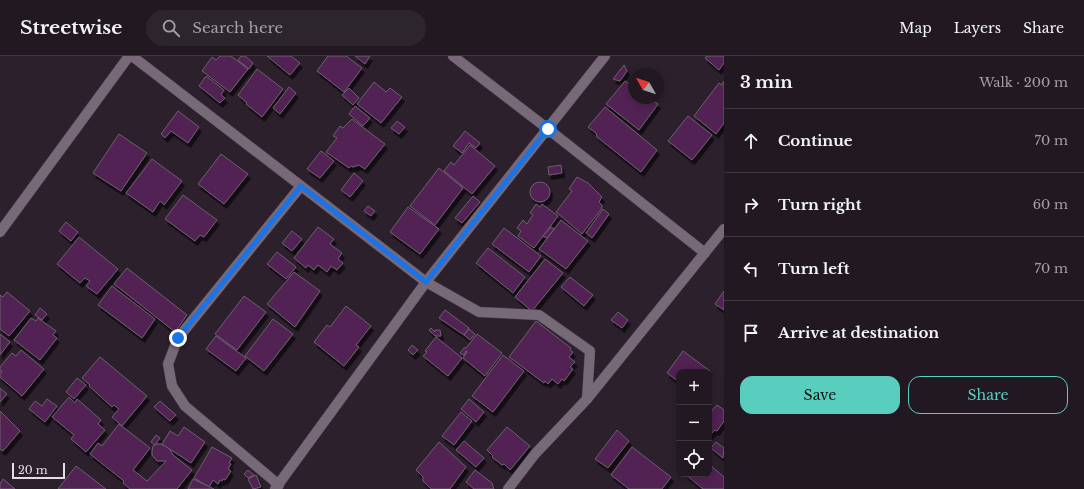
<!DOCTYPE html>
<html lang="en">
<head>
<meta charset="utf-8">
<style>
  body { margin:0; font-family:"Libre Baskerville",serif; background:#2d252e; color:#f1f3f6 }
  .controls { position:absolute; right:12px; bottom:12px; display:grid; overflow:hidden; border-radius:8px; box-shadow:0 2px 10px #0003 }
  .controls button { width:36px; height:36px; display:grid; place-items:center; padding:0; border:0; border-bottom:1px solid #3e373f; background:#211821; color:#f1f3f6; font:20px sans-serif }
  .compass { position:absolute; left:628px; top:12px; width:36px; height:36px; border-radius:50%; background:#211821; box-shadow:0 2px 10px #0003; rotate:309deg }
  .scale { position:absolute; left:12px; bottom:10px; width:53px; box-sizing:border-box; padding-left:4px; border:2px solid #e5dde5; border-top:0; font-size:11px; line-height:14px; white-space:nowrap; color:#e5dde5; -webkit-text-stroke:3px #2c202c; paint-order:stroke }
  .stop { position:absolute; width:12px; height:12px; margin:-9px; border:3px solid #1a73e8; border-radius:50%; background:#fff }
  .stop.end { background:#1a73e8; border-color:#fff; box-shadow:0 1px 4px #0008 }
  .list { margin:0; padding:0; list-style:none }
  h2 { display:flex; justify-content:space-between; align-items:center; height:52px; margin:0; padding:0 16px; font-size:17px }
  h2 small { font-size:13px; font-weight:400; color:#a2a0a5 }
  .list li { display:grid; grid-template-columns:26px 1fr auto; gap:12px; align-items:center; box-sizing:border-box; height:64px; padding:0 16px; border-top:1px solid #3e373f }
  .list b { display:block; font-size:15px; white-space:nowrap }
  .list em { font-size:13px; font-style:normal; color:#a2a0a5 }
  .actions { display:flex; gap:8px; padding:12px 16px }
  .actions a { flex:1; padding:9px 0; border:1px solid #59cebf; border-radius:12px; text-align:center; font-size:14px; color:#59cebf }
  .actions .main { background:#59cebf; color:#111 }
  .icon { flex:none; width:22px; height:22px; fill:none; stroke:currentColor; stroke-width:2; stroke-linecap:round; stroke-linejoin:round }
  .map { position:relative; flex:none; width:724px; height:433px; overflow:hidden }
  header { display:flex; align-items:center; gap:24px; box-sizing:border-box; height:56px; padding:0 20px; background:#211821; border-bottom:1px solid #3e373f }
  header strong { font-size:19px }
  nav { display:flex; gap:22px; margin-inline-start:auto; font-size:14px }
  .search { width:280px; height:36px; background:#2d252e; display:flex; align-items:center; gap:10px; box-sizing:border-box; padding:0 14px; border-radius:22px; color:#a2a0a5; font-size:15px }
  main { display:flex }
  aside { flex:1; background:#211821 }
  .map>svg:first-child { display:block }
  .building { fill:#512452; stroke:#6d5f6d; filter:url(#shadow) }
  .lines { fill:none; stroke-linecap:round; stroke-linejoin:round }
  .street-casing { stroke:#463c46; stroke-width:11 }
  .street { stroke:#776977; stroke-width:10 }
  .route { stroke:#1a73e8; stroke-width:5 }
</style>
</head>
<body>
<header>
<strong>Streetwise</strong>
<div class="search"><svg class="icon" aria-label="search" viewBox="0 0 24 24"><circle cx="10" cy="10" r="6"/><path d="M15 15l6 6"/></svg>Search here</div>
<nav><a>Map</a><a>Layers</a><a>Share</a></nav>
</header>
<main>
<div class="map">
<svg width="724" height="433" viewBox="0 0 724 433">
  <defs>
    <filter id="shadow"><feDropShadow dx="2.5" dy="4.5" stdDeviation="0" flood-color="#0009"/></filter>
  </defs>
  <rect width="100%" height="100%" fill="#2c202c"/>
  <g class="building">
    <polygon points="220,0 231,0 248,13 230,36 202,15 212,1 216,4"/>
    <polygon points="241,0 245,0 253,7 249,13 238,4"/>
    <polygon points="267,0 291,0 300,7 290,19"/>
    <polygon points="328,0 346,0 362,12 344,36 317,15"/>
    <polygon points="355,0 370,0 365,8"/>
    <polygon points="707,0 724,0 724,7 719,14 705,2"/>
    <polygon points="624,9 627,15 620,25 613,23"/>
    <polygon points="257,13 283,33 262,61 246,48 247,47 238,39"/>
    <polygon points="206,20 224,34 221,39 225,42 220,47 199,30"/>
    <polygon points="625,25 634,31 634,42 649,42 658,48 639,74 606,48"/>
    <polygon points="724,25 724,67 716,78 694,60 719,27 722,29"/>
    <polygon points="374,26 386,36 390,32 402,41 381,67 357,48"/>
    <polygon points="289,31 296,37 280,58 273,52"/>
    <polygon points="349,32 359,42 353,49 342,39"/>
    <polygon points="355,50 370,62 363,70 349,58"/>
    <polygon points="605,51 657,94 641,116 597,81 596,77 588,71"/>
    <polygon points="178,55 199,71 188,87 171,75 165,82 161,78"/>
    <polygon points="688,60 712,79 692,104 668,85"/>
    <polygon points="352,63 385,88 365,113 359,109 353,111 351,110 349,112 326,96 337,82 333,80 340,70 343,72"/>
    <polygon points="397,65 405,71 399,78 391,72"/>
    <polygon points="465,75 480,87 476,92 469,87 462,97 453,90"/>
    <polygon points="119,78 147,97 121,135 93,117"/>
    <polygon points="470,89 495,110 472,138 444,115 451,106 454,109"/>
    <polygon points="321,95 334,105 320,122 307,113"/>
    <polygon points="221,98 248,118 224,148 198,128"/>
    <polygon points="152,103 182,125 164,149 160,145 153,156 126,137"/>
    <polygon points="561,109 562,117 549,119 548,111"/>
    <polygon points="439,112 463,132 435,169 410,150"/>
    <polygon points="354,117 363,125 350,141 341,134"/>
    <polygon points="577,121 588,127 602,141 599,146 602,149 602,152 582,178 556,156 572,135 569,133"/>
    <circle cx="540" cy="136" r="10"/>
    <polygon points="183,139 217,164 204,181 200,179 195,185 165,163"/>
    <polygon points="473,140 480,146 462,167 455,162"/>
    <polygon points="536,148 540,151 542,148 558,160 534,192 518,180 521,175 517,172 523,164 527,168 533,159 530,157"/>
    <polygon points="368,150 375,155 371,160 364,155"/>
    <polygon points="408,151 439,173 420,198 390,176"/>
    <polygon points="603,153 609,158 592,182 586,177"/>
    <polygon points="561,164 588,185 566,213 539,193"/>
    <polygon points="66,166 78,176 71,185 59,175"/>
    <polygon points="318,171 334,183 330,188 342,197 338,203 343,207 337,214 331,210 327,216 318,209 314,214 308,209 306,212 294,202"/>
    <polygon points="551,171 554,173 547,182 543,180"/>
    <polygon points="504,172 541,200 529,216 492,188"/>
    <polygon points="292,175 302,183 292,195 282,187"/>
    <polygon points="79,181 118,213 97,238 86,230 90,225 85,222 80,227 57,208"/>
    <polygon points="488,192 525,221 513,237 476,207"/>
    <polygon points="277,196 296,211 286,223 267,208"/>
    <polygon points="545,203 563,217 532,255 515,241"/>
    <polygon points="127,212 187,259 175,276 114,228"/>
    <polygon points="294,216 320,235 295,271 267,248"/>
    <polygon points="570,221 593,239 584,250 561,231"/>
    <polygon points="112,230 155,263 142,282 98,249"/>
    <polygon points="724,235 724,254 715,248"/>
    <polygon points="7,236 30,255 9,280 0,273 0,239 3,241"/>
    <polygon points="244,240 266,256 237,294 215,278"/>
    <polygon points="346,250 371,270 356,289 359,291 344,310 314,286 327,269 330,271"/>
    <polygon points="40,252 47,258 42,264 35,259"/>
    <polygon points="445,254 469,272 464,279 439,262"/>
    <polygon points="618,256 628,264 622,272 611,264"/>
    <polygon points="31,262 36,265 38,262 56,275 53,279 57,282 40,304 14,284"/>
    <polygon points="273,263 293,278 264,315 245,300"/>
    <polygon points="536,265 571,292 570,294 573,296 569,301 575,306 570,311 573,313 564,325 562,323 558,328 552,323 548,328 545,325 544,327 509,301"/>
    <polygon points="431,272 435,276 435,274 440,274 441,280 435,280 429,274"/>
    <polygon points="469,273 475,278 470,284 464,279"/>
    <polygon points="0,278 10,286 0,299"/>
    <polygon points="477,278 502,297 485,320 463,302 467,296 466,295 464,299 460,297 464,292 466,292"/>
    <polygon points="216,280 246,302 236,315 206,293"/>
    <polygon points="436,281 462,302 448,320 423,300 427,296 425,295"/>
    <polygon points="412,289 418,294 413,299 408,294"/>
    <polygon points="21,294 44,313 22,340 0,321 0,318 2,315 0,315 0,311 12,297 16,300"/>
    <polygon points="683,295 710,315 709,316 679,316 679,326 667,317"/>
    <polygon points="503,299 524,315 493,356 472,340"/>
    <polygon points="100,301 147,340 122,370 112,361 119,353 114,349 112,351 89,330 90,329 82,322"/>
    <polygon points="77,322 86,329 74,343 66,336"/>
    <polygon points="0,332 7,338 0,346"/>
    <polygon points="69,341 75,347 77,343 101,364 98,368 105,374 86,396 71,383 74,379 52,361"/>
    <polygon points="47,343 57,350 45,366 29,353 35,345 42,350"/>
    <polygon points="469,343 484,356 476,366 461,353"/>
    <polygon points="160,345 176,359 170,365 154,351"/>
    <polygon points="717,349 724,354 724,365 717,375 715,374 710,379 709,378 709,358"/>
    <polygon points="0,355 20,375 3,395 0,393"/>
    <polygon points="461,356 472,365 454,389 442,380"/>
    <polygon points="119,368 150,392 133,414 147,425 166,405 157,405 152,399 152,395 153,390 157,388 161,388 169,392 173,399 192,414 177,433 130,433 123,427 124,425 90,398 98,387 102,390"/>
    <polygon points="184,371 205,386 191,407 162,388 170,375 178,380"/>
    <polygon points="507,371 530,390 510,414 504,408 502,409 492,401 493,400 487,394"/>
    <polygon points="617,374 629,385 608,412 595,403"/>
    <polygon points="156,379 160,382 155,389 151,386"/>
    <polygon points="464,385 484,402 476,411 456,394"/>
    <polygon points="439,386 466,411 450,433 432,433 430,432 423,425 423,421 416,414"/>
    <polygon points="716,386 724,392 723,402 711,392"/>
    <polygon points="212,391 232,402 229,407 231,408 228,413 231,415 225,424 223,423 222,425 220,424 218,428 213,424 209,431 194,422"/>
    <polygon points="632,391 671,421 662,433 629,433 611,419"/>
    <polygon points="709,408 724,421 724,433 703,433 685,418 709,418"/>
    <polygon points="76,410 106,433 58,433"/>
    <polygon points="248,414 254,419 248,422 244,418"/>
    <polygon points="475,414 492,427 494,433 474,433 466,426"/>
    <polygon points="256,419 261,431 253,433 248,423"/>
    <polygon points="3,423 15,433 0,433 0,428"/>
    <polygon points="193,423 214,433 188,433"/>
  </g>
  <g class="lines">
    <g class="street-casing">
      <g id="street">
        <polyline points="132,0 426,226 479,256 539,259 590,295 587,343"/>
        <polyline points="453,0 548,73 705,197"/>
        <polyline points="0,176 129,0"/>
        <polyline points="279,429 185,350 172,330 168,308 178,282 301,130"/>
        <polyline points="275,433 426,226 605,0"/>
        <polyline points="508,433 535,398 587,343 724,173"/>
      </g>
    </g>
    <use href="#street" class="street"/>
  </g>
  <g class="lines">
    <polyline class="route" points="178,282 301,130 426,226 548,73"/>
  </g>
</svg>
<div class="controls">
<button>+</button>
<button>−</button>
<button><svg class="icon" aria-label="locate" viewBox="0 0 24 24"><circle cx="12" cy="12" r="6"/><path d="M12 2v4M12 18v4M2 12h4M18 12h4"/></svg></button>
</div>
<svg class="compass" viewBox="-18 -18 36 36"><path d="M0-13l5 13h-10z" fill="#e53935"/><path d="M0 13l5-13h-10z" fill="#a2a0a5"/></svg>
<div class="scale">20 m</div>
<div class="stop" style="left:548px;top:73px"></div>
<div class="stop end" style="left:178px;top:282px"></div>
</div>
<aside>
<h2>3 min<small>Walk · 200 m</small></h2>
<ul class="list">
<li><svg class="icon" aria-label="ahead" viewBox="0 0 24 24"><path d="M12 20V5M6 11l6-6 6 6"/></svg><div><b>Continue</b></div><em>70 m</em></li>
<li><svg class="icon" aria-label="right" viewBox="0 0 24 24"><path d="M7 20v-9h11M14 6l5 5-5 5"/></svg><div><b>Turn right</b></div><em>60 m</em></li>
<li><svg class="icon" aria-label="left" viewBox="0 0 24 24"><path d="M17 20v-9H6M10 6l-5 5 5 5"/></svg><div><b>Turn left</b></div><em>70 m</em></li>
<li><svg class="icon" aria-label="arrive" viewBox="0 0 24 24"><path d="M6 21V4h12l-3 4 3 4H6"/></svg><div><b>Arrive at destination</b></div></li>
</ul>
<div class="actions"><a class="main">Save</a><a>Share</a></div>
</aside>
</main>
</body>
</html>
